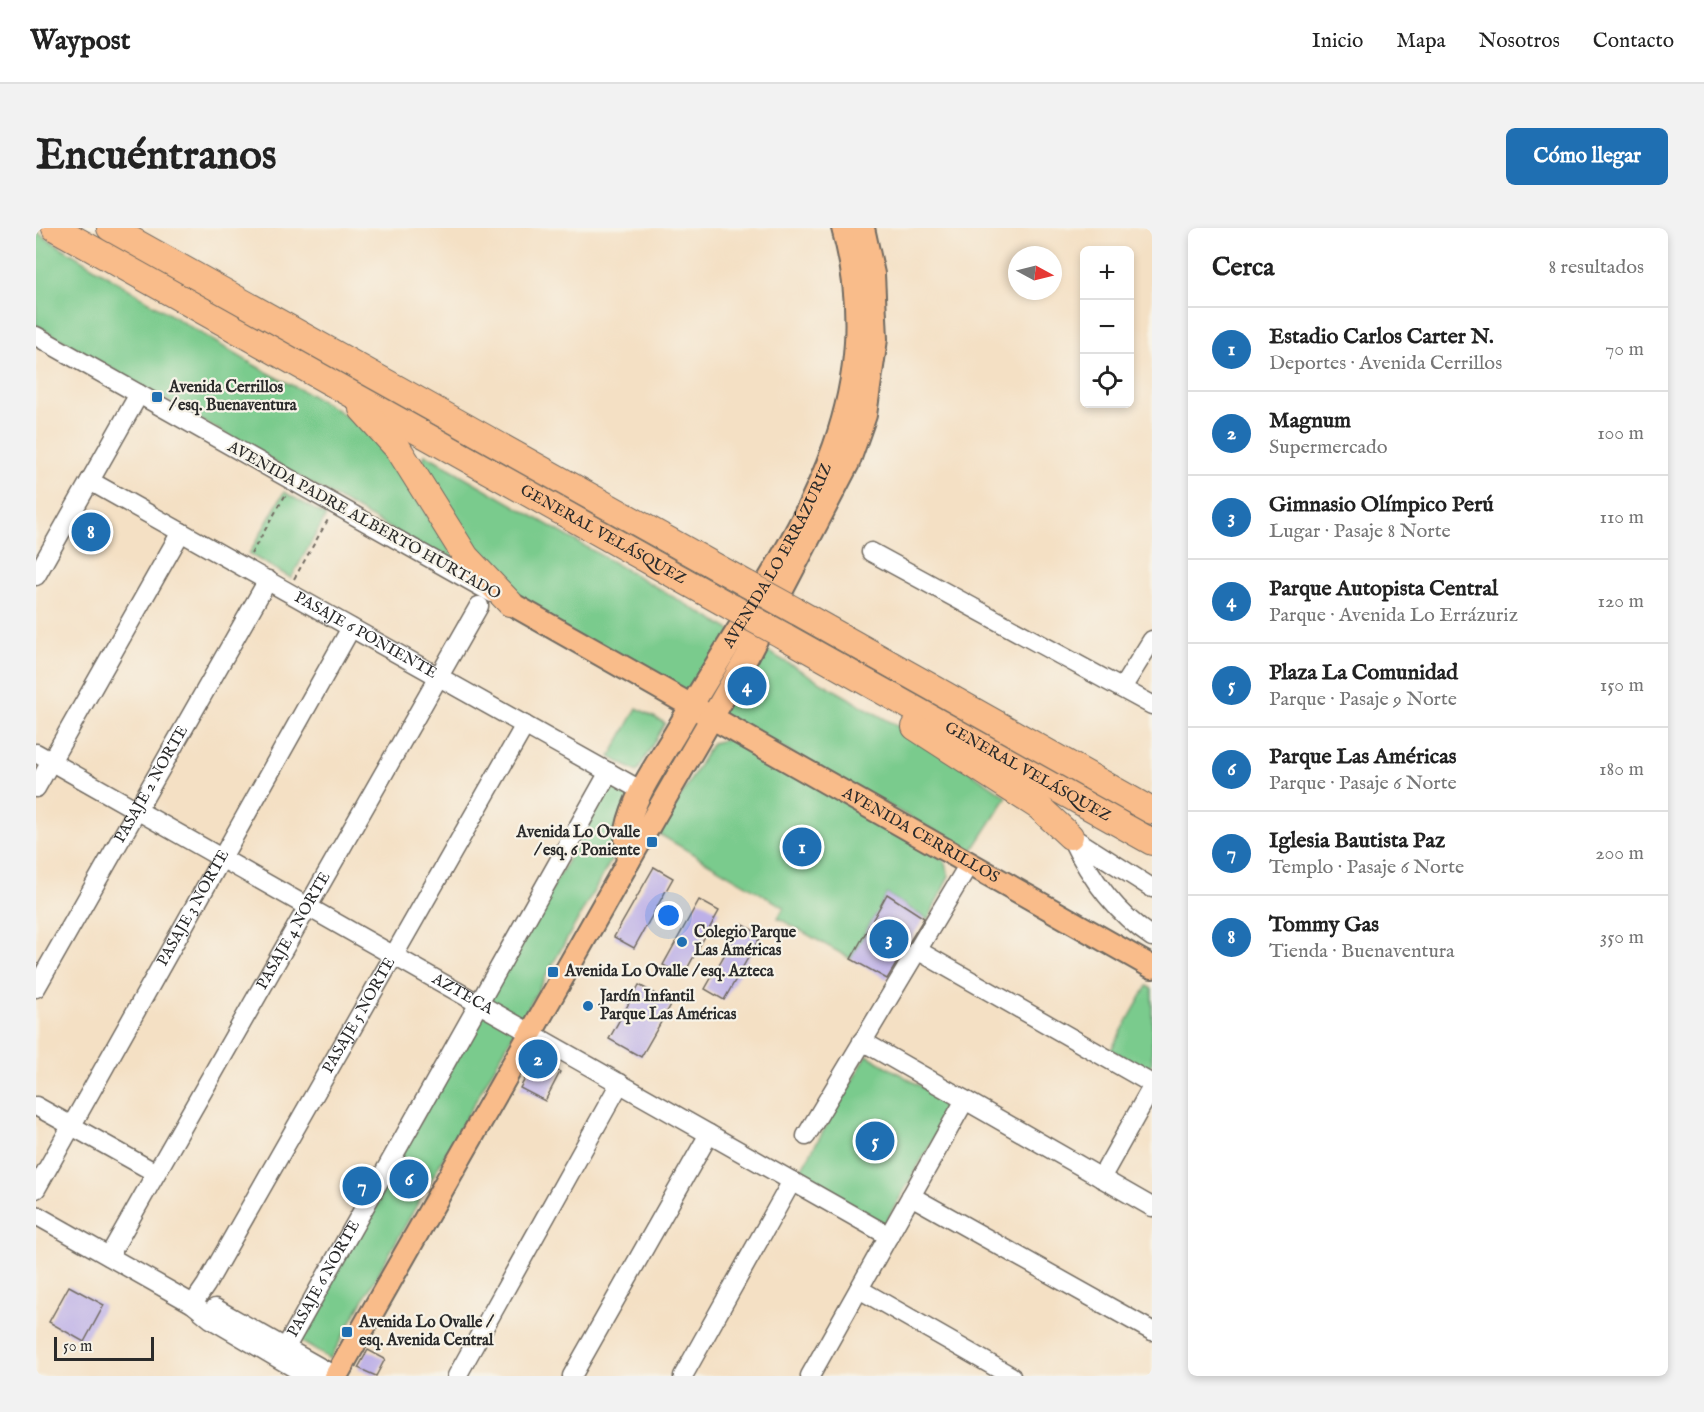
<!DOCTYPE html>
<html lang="es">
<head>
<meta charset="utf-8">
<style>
  body { margin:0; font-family:"IM FELL English",serif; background:#f2f2f2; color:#222 }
  .controls { position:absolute; right:18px; top:18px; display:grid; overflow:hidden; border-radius:9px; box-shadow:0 3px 9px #0003 }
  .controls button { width:54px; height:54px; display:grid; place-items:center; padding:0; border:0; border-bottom:2px solid #e0e0e0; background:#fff; color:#222; font:30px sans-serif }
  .compass { position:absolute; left:972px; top:18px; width:54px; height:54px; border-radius:50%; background:#fff; box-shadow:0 3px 9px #0003; rotate:97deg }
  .scale { position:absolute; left:18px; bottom:15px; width:100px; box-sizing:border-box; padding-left:6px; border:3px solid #2b2b2b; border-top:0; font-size:16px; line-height:21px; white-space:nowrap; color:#2b2b2b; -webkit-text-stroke:4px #f7f3e8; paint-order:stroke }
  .you { position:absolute; left:633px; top:688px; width:21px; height:21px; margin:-15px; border:4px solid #fff; border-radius:50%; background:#1a73e8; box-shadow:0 0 0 9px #1a73e833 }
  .badge { display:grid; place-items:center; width:39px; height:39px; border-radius:50%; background:#1f6fb2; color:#fff; font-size:20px; font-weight:700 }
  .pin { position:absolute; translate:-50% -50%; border:3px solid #fff; box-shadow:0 2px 6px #0006 }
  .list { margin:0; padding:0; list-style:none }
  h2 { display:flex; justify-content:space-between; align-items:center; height:78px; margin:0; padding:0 24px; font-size:26px }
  h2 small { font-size:20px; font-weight:400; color:#767676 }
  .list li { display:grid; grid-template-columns:39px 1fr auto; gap:18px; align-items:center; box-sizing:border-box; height:84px; padding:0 24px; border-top:2px solid #e0e0e0 }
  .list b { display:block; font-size:22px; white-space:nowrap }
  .list p { margin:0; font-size:20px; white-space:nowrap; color:#767676 }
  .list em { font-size:20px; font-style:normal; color:#767676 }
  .icon { flex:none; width:33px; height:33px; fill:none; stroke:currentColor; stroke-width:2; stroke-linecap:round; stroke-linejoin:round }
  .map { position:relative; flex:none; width:1116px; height:1148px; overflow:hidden; border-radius:9px }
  header { display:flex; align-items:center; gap:36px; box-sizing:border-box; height:84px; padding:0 30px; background:#fff; border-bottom:2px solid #e0e0e0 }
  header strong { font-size:28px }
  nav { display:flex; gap:33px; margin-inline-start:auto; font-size:21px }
  .intro { display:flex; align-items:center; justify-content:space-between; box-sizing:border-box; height:144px; padding:0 36px }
  h1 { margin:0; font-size:42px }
  .button { padding:15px 27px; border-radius:9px; background:#1f6fb2; color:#fff; font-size:21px; font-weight:700 }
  main { display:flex; gap:36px; padding:0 36px }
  aside { flex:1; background:#fff; border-radius:9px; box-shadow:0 3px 9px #0003 }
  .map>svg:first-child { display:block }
  .green { fill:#7acb8d; stroke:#527b5c; stroke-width:1.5 }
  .building { fill:#bdb0e7 }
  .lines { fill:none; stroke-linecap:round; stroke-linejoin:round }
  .minor-casing { stroke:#716a61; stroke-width:21 }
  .major-casing { stroke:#716a61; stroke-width:26 }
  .highway-casing { stroke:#716a61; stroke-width:28 }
  .path { stroke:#716a61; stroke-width:2; stroke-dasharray:4.5 4.5; stroke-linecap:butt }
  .minor { stroke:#fff; stroke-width:18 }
  .major { stroke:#f9bc8a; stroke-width:22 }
  .highway { stroke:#f9bc8a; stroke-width:26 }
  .highway-bridge-casing { stroke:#716a61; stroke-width:28; stroke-linecap:butt }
  .highway-bridge { stroke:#f9bc8a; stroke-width:26 }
  .poi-dot { fill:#1f6fb2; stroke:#f7f3e8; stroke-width:2 }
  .labels { text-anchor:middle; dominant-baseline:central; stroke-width:4.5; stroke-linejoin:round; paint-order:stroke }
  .poi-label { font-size:16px; font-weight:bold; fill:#2b2b2b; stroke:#f7f3e8; text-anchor:start }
  .street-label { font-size:16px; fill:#2b2b2b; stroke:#f7f3e8 }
</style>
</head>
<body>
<header>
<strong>Waypost</strong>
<nav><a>Inicio</a><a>Mapa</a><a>Nosotros</a><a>Contacto</a></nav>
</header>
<div class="intro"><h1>Encuéntranos</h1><a class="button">Cómo llegar</a></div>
<main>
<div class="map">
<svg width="1116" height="1148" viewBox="0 0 1116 1148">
  <rect width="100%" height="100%" fill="#f7f3e8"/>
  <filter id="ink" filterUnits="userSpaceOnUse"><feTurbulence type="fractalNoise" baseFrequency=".0167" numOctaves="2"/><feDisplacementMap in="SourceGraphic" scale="12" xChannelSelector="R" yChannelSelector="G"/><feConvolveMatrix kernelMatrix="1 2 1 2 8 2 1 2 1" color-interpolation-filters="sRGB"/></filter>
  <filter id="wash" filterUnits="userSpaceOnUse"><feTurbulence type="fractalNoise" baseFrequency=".008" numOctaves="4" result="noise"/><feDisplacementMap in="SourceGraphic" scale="24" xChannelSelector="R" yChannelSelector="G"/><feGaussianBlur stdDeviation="1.35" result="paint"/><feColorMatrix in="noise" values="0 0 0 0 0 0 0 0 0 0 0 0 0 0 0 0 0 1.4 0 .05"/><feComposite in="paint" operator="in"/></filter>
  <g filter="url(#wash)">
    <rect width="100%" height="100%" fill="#f4e0c4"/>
    <g class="green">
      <path d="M0,4C73,48 144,94 218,137C263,163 316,182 350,224L428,343L0,97Z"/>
      <polygon points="389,226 901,521 971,569 936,623 515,394 459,353 385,240"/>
      <polygon points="248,264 290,288 255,350 213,326"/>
      <polygon points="601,480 629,495 601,544 574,529"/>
      <polygon points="698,510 908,632 913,648 892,692 851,666 815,731 742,690 748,679 623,606 676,515"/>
      <polygon points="575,556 596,567 586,613 294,1131 261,1111"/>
      <polygon points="1111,758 1116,761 1116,834 1111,843 1075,822"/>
      <polygon points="831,827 917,877 847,999 761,949"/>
    </g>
    <g id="blocks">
      <g class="building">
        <polygon points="49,295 66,305 60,314 43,304"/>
        <polygon points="618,639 637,650 598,720 578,709"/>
        <polygon points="851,666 888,690 851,751 815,731"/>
        <polygon points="663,672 683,683 647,748 627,737"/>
        <polygon points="706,696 725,707 688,772 669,761"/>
        <polygon points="603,757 636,775 605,829 573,811"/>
        <polygon points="500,831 524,844 509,873 484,860"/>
        <polygon points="33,1058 68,1077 48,1114 13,1094"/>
        <polygon points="332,1122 349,1131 340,1148 322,1140"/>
      </g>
    </g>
  </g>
  <g filter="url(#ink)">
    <use href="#blocks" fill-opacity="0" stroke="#716a61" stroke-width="1.5"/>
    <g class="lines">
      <g class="minor-casing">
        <g id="minor">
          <polyline points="0,108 456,365"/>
          <path id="s1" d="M54,253L606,563"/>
          <polyline points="835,324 1116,477"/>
          <polyline points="0,348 103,166"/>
          <polyline points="1086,460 1116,412"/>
          <path id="s2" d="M0,525L853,1008"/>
          <polyline points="0,560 145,304"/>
          <path d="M1034,608C1053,648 1078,684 1116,709"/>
          <polyline points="1036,609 1116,660"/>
          <polyline points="881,722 1116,856"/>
          <path id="s3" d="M0,760L232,352"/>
          <polyline points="826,813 1116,979"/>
          <polyline points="0,878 120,945"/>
          <polyline points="770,908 933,636"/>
          <polyline points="1065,950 1116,859"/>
          <path id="s4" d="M0,961L315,400"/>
          <polyline points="875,968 1116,1103"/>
          <polyline points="0,987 157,1076 175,1091 272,1148"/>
          <path id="s5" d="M73,1028L443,378"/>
          <polyline points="823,1061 975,1148"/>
          <path id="s6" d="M157,1076L170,1057L489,497"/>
          <polyline points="179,1080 299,1148"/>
          <path id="s7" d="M250,1119L573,544"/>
          <polyline points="421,1148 584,855"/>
          <polyline points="536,1148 673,906"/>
          <polyline points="647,1148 756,953"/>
          <polyline points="774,1148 929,872"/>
        </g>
      </g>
      <g class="major-casing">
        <g id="major">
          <path id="s8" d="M474,375L1116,739"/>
          <path id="s9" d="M592,634C591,624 589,612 591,602C598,566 624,532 642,501C733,340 863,199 807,0"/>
          <polyline points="300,1148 592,634 712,427 812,235 829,187 840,111 837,46 827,0"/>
        </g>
      </g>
      <g class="highway-casing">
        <g id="highway">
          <path id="s10" d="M19,0L697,380"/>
          <polyline points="74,0 711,356"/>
          <polyline points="326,181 363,222 430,329 474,375"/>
          <polyline points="760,383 1116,583"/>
          <path id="s11" d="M748,408L1116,614"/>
          <polyline points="879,499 1003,579 1034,608"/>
        </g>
      </g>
      <g class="path">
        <polyline points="215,326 250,266"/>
        <polyline points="258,351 293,290"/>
      </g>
      <use href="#minor" class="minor"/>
      <use href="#major" class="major"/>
      <use href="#highway" class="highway"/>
      <g class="highway-bridge-casing">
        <g id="highway-bridge">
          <polyline points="711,356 760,383"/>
          <polyline points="697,380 748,408"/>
        </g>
      </g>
      <use href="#highway-bridge" class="highway-bridge"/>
    </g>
  </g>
  <g class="poi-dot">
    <rect x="115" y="163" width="12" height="12" rx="3"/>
    <rect x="610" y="608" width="12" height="12" rx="3"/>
    <circle cx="646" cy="714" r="6"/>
    <rect x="511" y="738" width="12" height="12" rx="3"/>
    <circle cx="552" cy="778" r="6"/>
    <rect x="305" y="1098" width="12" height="12" rx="3"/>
  </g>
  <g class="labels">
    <g class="poi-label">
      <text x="133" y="160">Avenida Cerrillos<tspan x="133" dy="18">/ esq. Buenaventura</tspan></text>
      <text x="604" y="605" text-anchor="end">Avenida Lo Ovalle<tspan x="604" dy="18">/ esq. 6 Poniente</tspan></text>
      <text x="658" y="705">Colegio Parque<tspan x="658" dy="18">Las Américas</tspan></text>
      <text x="529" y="744">Avenida Lo Ovalle / esq. Azteca</text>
      <text x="564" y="769">Jardín Infantil<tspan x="564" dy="18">Parque Las Américas</tspan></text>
      <text x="323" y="1095">Avenida Lo Ovalle /<tspan x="323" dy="18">esq. Avenida Central</tspan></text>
    </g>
    <g class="street-label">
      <text transform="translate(328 293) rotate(29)">AVENIDA PADRE ALBERTO HURTADO</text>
      <text stroke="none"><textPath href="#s10" startOffset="628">GENERAL VELÁSQUEZ</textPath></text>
      <text stroke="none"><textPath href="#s9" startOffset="346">AVENIDA LO ERRÁZURIZ</textPath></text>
      <text stroke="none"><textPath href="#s1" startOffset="316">PASAJE 6 PONIENTE</textPath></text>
      <text stroke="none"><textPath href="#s11" startOffset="279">GENERAL VELÁSQUEZ</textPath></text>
      <text stroke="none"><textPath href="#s3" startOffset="234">PASAJE 2 NORTE</textPath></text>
      <text stroke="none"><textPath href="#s8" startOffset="472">AVENIDA CERRILLOS</textPath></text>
      <text stroke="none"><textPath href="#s4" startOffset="322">PASAJE 3 NORTE</textPath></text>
      <text stroke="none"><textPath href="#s5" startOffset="374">PASAJE 4 NORTE</textPath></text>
      <text stroke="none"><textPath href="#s2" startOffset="490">AZTECA</textPath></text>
      <text stroke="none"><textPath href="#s6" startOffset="333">PASAJE 5 NORTE</textPath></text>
      <text stroke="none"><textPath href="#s7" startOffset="78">PASAJE 6 NORTE</textPath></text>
    </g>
  </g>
</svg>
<div class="controls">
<button>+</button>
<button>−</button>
<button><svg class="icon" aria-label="locate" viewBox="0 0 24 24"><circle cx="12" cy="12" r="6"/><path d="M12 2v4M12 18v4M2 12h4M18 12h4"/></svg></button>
</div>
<svg class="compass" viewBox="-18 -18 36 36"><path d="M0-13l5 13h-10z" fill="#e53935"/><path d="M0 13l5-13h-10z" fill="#767676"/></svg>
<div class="scale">50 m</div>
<div class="you"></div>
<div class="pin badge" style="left:766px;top:619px">1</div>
<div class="pin badge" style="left:502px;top:831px">2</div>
<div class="pin badge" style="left:853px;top:711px">3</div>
<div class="pin badge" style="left:711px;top:458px">4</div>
<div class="pin badge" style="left:839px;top:913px">5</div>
<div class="pin badge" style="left:373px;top:951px">6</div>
<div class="pin badge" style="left:326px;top:958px">7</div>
<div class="pin badge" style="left:55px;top:304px">8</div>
</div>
<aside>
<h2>Cerca<small>8 resultados</small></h2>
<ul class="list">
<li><span class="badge">1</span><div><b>Estadio Carlos Carter N.</b><p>Deportes · Avenida Cerrillos</p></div><em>70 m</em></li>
<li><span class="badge">2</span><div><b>Magnum</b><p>Supermercado</p></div><em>100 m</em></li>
<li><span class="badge">3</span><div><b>Gimnasio Olímpico Perú</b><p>Lugar · Pasaje 8 Norte</p></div><em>110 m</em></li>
<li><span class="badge">4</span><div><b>Parque Autopista Central</b><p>Parque · Avenida Lo Errázuriz</p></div><em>120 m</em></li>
<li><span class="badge">5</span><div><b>Plaza La Comunidad</b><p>Parque · Pasaje 9 Norte</p></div><em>150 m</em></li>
<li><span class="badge">6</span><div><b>Parque Las Américas</b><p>Parque · Pasaje 6 Norte</p></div><em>180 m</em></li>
<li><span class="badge">7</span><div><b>Iglesia Bautista Paz</b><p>Templo · Pasaje 6 Norte</p></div><em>200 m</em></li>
<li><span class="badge">8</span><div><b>Tommy Gas</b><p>Tienda · Buenaventura</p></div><em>350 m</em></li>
</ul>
</aside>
</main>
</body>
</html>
